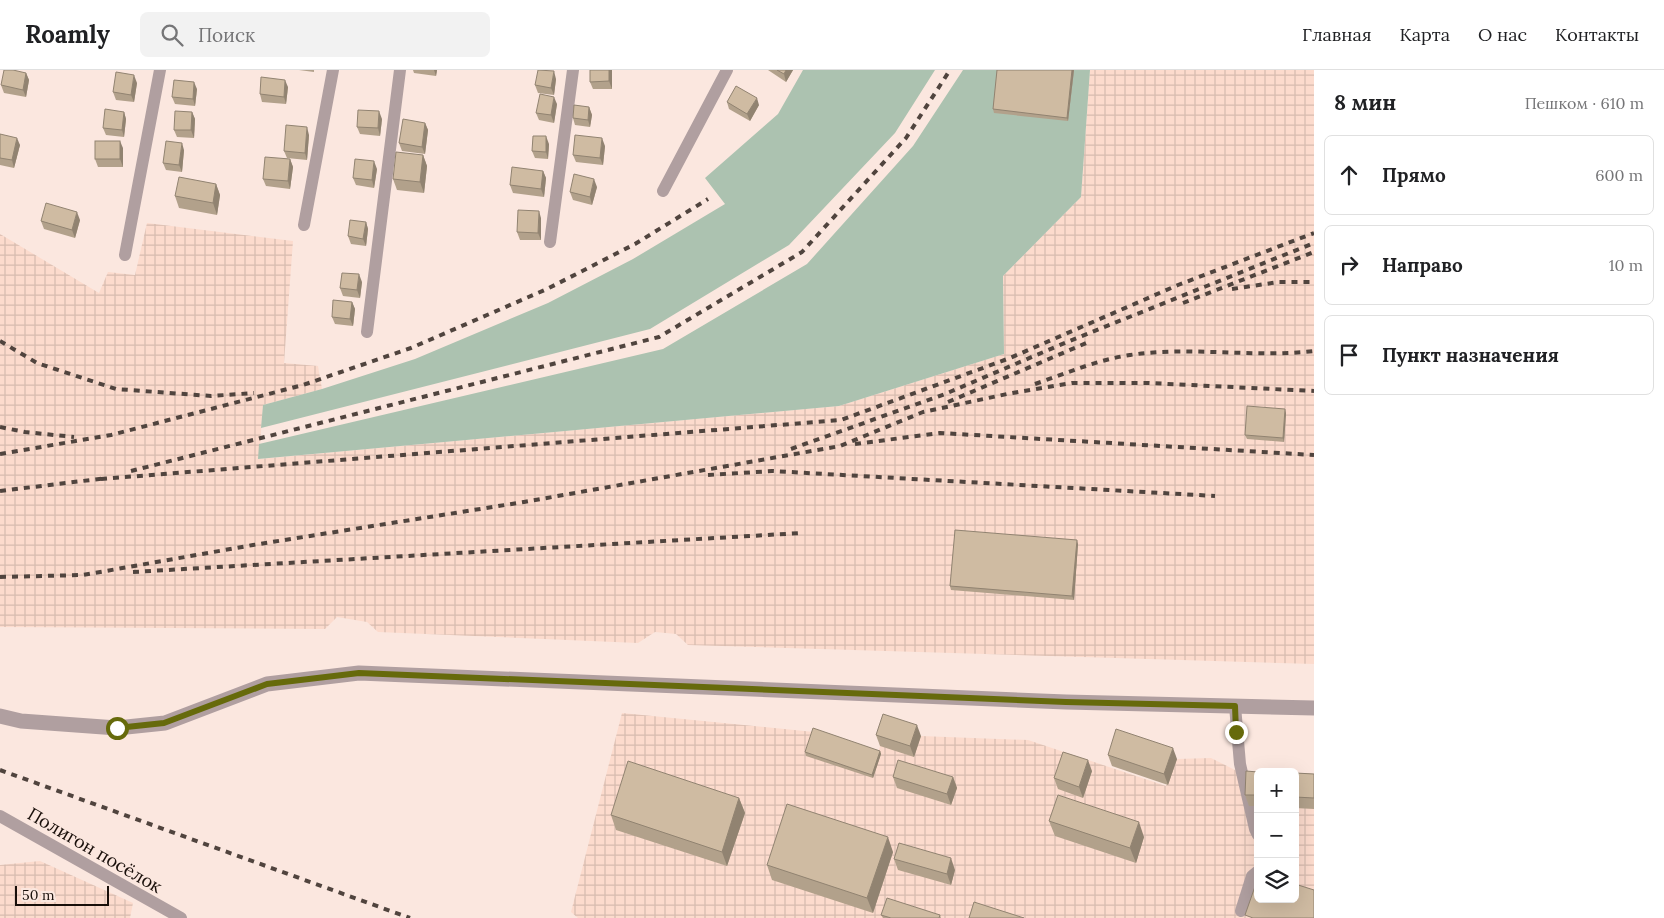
<!DOCTYPE html>
<html lang="ru">
<head>
<meta charset="utf-8">
<style>
  body { margin:0; font-family:Lora,serif; background:#f2f2f2; color:#202124 }
  .controls { position:absolute; right:15px; bottom:15px; display:grid; overflow:hidden; border-radius:8px; box-shadow:0 5px 20px #0002 }
  .controls button { width:45px; height:45px; display:grid; place-items:center; padding:0; border:0; border-bottom:1px solid #e0e0e0; background:#fff; color:#202124; font:25px sans-serif }
  .scale { position:absolute; left:15px; bottom:12px; width:94px; box-sizing:border-box; padding-left:5px; border:2px solid #190f0a; border-top:0; font-size:14px; line-height:18px; white-space:nowrap; color:#190f0a; -webkit-text-stroke:4px #fbe7df; paint-order:stroke }
  .stop { position:absolute; width:15px; height:15px; margin:-11px; border:4px solid #666a0b; border-radius:50%; background:#fff }
  .stop.end { background:#666a0b; border-color:#fff; box-shadow:0 1px 5px #0008 }
  .list { margin:0; padding:0; list-style:none }
  h2 { display:flex; justify-content:space-between; align-items:center; height:65px; margin:0; padding:0 20px; font-size:21px }
  h2 small { font-size:16px; font-weight:400; color:#757577 }
  .list li { display:grid; grid-template-columns:32px 1fr auto; gap:15px; align-items:center; box-sizing:border-box; height:80px; margin:0 10px 10px; padding:0 10px; border:1px solid #e0e0e0; border-radius:8px }
  .list b { display:block; font-size:19px; white-space:nowrap }
  .list em { font-size:16px; font-style:normal; color:#757577 }
  .icon { flex:none; width:28px; height:28px; fill:none; stroke:currentColor; stroke-width:2; stroke-linecap:round; stroke-linejoin:round }
  .map { position:relative; flex:none; width:1314px; height:848px; overflow:hidden }
  header { display:flex; align-items:center; gap:30px; box-sizing:border-box; height:70px; padding:0 25px; background:#fff; border-bottom:1px solid #e0e0e0 }
  header strong { font-size:24px }
  nav { display:flex; gap:28px; margin-inline-start:auto; font-size:18px }
  .search { width:350px; height:45px; background:#f2f2f2; display:flex; align-items:center; gap:12px; box-sizing:border-box; padding:0 18px; border-radius:8px; color:#757577; font-size:19px }
  main { display:flex }
  aside { flex:1; background:#fff }
  .map>svg:first-child { display:block }
  .industrial { fill:url(#industrial-grid) }
  .grass { fill:#acc2b0 }
  .lines { fill:none; stroke-linecap:round; stroke-linejoin:round }
  .minor { stroke:#b09fa0; stroke-width:12 }
  .tertiary { stroke:#b09fa0; stroke-width:15 }
  .rail { stroke:#50443e; stroke-width:4; stroke-dasharray:6 6; stroke-linecap:butt }
  .wall { fill:#b2a18b }
  .shaded-wall { fill:#918371 }
  .building { fill:#cfbba2; stroke:#918371 }
  .route { stroke:#666a0b; stroke-width:6 }
  .labels { text-anchor:middle; dominant-baseline:central; stroke-width:4; stroke-linejoin:round; paint-order:stroke }
  .street-label { font-size:18px; fill:#190f0a; stroke:#fbe7df }
</style>
</head>
<body>
<header>
<strong>Roamly</strong>
<div class="search"><svg class="icon" aria-label="search" viewBox="0 0 24 24"><circle cx="10" cy="10" r="6"/><path d="M15 15l6 6"/></svg>Поиск</div>
<nav><a>Главная</a><a>Карта</a><a>О нас</a><a>Контакты</a></nav>
</header>
<main>
<div class="map">
<svg width="1314" height="848" viewBox="0 0 1314 848">
  <defs>
    <pattern id="industrial-grid" width="8" height="8" patternUnits="userSpaceOnUse" patternTransform="scale(1.25)"><rect width="8" height="8" fill="#fcdbcd"/><path d="M0 4h8M4 0v8" fill="none" stroke="#d7bbaf"/></pattern>
  </defs>
  <rect width="100%" height="100%" fill="#fbe7df"/>
  <g class="industrial">
    <polygon points="1090,0 1314,0 1314,594 688,575 676,564 655,562 638,573 378,562 367,552 337,547 325,559 0,557 0,164 99,223 108,202 135,205 147,153 293,171 284,293 318,296 322,319 263,335 259,389 839,336 1004,284 1003,206 1081,127"/>
    <polygon points="622,643 814,662 878,683 887,655 921,666 1028,670 1166,716 1177,689 1211,688 1241,703 1258,704 1258,829 1295,829 1295,706 1314,707 1314,848 578,848 571,842"/>
    <polygon points="40,791 133,833 130,848 0,848 0,795"/>
  </g>
  <g class="grass">
    <polygon points="803,0 935,0 895,63 789,175 650,259 261,358 263,335 322,319 415,289 548,233 633,189 725,134 705,108 778,44"/>
    <polygon points="963,0 1090,0 1081,127 1003,206 1004,284 839,336 258,389 259,374 663,279 807,194 913,76"/>
  </g>
  <g class="lines">
    <g class="minor">
      <polyline points="663,121 727,0"/>
      <polyline points="304,155 333,0"/>
      <polyline points="550,172 573,0"/>
      <polyline points="125,185 160,0"/>
      <polyline points="367,262 400,0"/>
      <polyline points="1235,636 1240,694 1255,759 1258,765"/>
      <polyline points="0,746 181,848"/>
      <polyline points="1241,841 1252,806 1258,801"/>
    </g>
    <polyline class="tertiary" points="0,646 21,651 117,658 165,653 267,614 359,603 1066,632 1314,638"/>
    <g class="rail">
      <polyline points="1232,219 1279,212 1314,212"/>
      <polyline points="1183,233 1314,182"/>
      <polyline points="0,271 37,293 116,319 211,326 254,323"/>
      <path d="M1035,314C1067,303 1097,290 1130,285C1190,276 1253,288 1314,281"/>
      <polyline points="948,332 1091,271"/>
      <polyline points="0,357 25,362 74,367"/>
      <polyline points="855,374 940,363 1314,385"/>
      <polyline points="791,379 945,324 1067,272 1314,173"/>
      <polyline points="0,384 111,365 303,315 411,278 547,219 635,174 708,129"/>
      <polyline points="131,401 659,267 802,182 906,68 950,0"/>
      <polyline points="708,405 772,401 1215,426"/>
      <polyline points="101,409 841,350 1010,288 1178,215 1314,163"/>
      <polyline points="0,421 107,408"/>
      <polyline points="133,502 801,463"/>
      <polyline points="0,507 83,505 253,475 524,432 840,376 923,342 1007,324 1072,313 1149,313 1314,321"/>
      <polyline points="0,700 410,848"/>
    </g>
  </g>
  <g class="wall">
    <polygon points="299,0 314,0 314,2"/>
    <polygon points="413,0 437,0 436,6 414,3"/>
    <polygon points="612,0 612,19 593,19 590,12"/>
    <polygon points="768,0 793,0 786,12"/>
    <polygon points="997,0 1074,0 1068,51 994,43 993,39"/>
    <polygon points="26,3 29,10 26,27 4,23 1,15"/>
    <polygon points="556,9 554,25 538,23 535,15"/>
    <polygon points="137,13 134,32 116,30 113,22"/>
    <polygon points="288,17 286,34 262,32 260,24"/>
    <polygon points="197,19 195,36 175,34 172,27"/>
    <polygon points="727,32 759,35 750,51 729,39"/>
    <polygon points="557,34 554,53 539,50 536,43"/>
    <polygon points="589,37 592,45 590,57 575,55 573,48"/>
    <polygon points="124,42 126,49 124,67 106,65 103,58"/>
    <polygon points="192,42 195,49 194,68 177,67 174,60"/>
    <polygon points="382,49 380,66 360,64 357,57"/>
    <polygon points="425,53 428,60 425,84 402,81 399,73"/>
    <polygon points="0,64 20,75 14,98 0,95"/>
    <polygon points="309,65 307,90 287,88 284,81"/>
    <polygon points="549,74 548,89 535,88 532,81"/>
    <polygon points="605,76 603,95 576,92 573,85"/>
    <polygon points="123,78 123,97 98,97 95,89"/>
    <polygon points="184,80 182,102 166,100 163,93"/>
    <polygon points="423,85 427,96 424,123 397,120 393,109"/>
    <polygon points="290,89 293,97 290,119 266,116 263,109"/>
    <polygon points="377,99 374,118 356,115 353,108"/>
    <polygon points="543,101 546,108 544,127 513,123 510,115"/>
    <polygon points="216,114 220,125 217,145 179,138 175,126"/>
    <polygon points="597,117 592,135 573,130 570,122"/>
    <polygon points="541,148 541,170 520,170 517,162"/>
    <polygon points="80,150 75,168 44,159 41,151"/>
    <polygon points="366,152 368,159 366,176 351,174 348,166"/>
    <polygon points="362,212 360,228 343,226 340,218"/>
    <polygon points="352,232 355,239 353,256 335,254 332,247"/>
    <polygon points="1286,343 1284,372 1247,369 1245,365"/>
    <polygon points="1078,474 1074,530 951,520 950,516"/>
    <polygon points="876,665 921,666 914,687 880,676"/>
    <polygon points="880,681 881,684 873,708 806,686 805,682"/>
    <polygon points="1108,685 1177,689 1168,715 1112,696"/>
    <polygon points="1092,701 1083,728 1058,719 1054,708"/>
    <polygon points="1258,702 1258,736 1249,736 1245,725"/>
    <polygon points="1295,703 1314,704 1314,739 1295,738"/>
    <polygon points="893,707 953,707 957,718 951,735 897,718"/>
    <polygon points="739,728 745,743 727,796 616,760 611,745"/>
    <polygon points="1049,751 1144,767 1136,793 1055,766"/>
    <polygon points="893,782 873,843 772,810 767,795"/>
    <polygon points="894,789 955,800 951,815 898,800"/>
    <polygon points="881,845 940,845 941,848 883,848"/>
  </g>
  <g class="shaded-wall">
    <polygon points="434,0 437,0 436,6"/>
    <polygon points="609,0 612,0 612,19 609,11"/>
    <polygon points="786,0 793,0 786,12 784,4"/>
    <polygon points="1072,0 1074,0 1068,51 1067,48"/>
    <polygon points="554,1 556,9 554,25 551,18"/>
    <polygon points="26,3 29,10 26,27 23,20"/>
    <polygon points="134,5 137,13 134,32 131,25"/>
    <polygon points="285,10 288,17 286,34 284,27"/>
    <polygon points="194,12 197,19 195,36 193,29"/>
    <polygon points="554,27 557,34 554,53 551,45"/>
    <polygon points="757,28 759,35 750,51 747,44"/>
    <polygon points="589,37 592,45 590,57 588,50"/>
    <polygon points="379,41 382,49 380,66 378,58"/>
    <polygon points="124,42 126,49 124,67 122,60"/>
    <polygon points="192,42 195,49 194,68 191,60"/>
    <polygon points="425,53 428,60 425,84 422,77"/>
    <polygon points="307,57 309,65 307,90 305,83"/>
    <polygon points="546,66 549,74 548,89 546,82"/>
    <polygon points="17,68 20,75 14,98 12,90"/>
    <polygon points="602,68 605,76 603,95 600,88"/>
    <polygon points="120,71 123,78 123,97 120,89"/>
    <polygon points="182,73 184,80 182,102 179,95"/>
    <polygon points="423,85 427,96 424,123 420,112"/>
    <polygon points="290,89 293,97 290,119 288,111"/>
    <polygon points="374,91 377,99 374,118 372,110"/>
    <polygon points="543,101 546,108 544,127 541,119"/>
    <polygon points="594,109 597,117 592,135 590,127"/>
    <polygon points="216,114 220,125 217,145 213,133"/>
    <polygon points="539,141 541,148 541,170 538,163"/>
    <polygon points="77,142 80,150 75,168 72,160"/>
    <polygon points="366,152 368,159 366,176 363,169"/>
    <polygon points="359,204 362,212 360,228 357,220"/>
    <polygon points="352,232 355,239 353,256 350,249"/>
    <polygon points="1285,339 1286,343 1284,372 1283,368"/>
    <polygon points="1077,470 1078,474 1074,530 1072,526"/>
    <polygon points="917,655 921,666 914,687 910,676"/>
    <polygon points="1173,678 1177,689 1168,715 1164,704"/>
    <polygon points="880,681 881,684 873,708 872,705"/>
    <polygon points="1088,690 1092,701 1083,728 1079,717"/>
    <polygon points="953,707 957,718 951,735 947,724"/>
    <polygon points="739,728 745,743 727,796 722,782"/>
    <polygon points="1139,752 1144,767 1136,793 1130,778"/>
    <polygon points="888,767 893,782 873,843 867,828"/>
    <polygon points="951,788 955,800 951,815 947,804"/>
  </g>
  <g class="building">
    <polygon points="4,0 13,0 26,3 23,20 1,15"/>
    <polygon points="538,0 554,1 551,18 535,15"/>
    <polygon points="590,0 609,0 609,11 590,12"/>
    <polygon points="777,0 786,0 784,4"/>
    <polygon points="997,0 1072,0 1067,48 993,39"/>
    <polygon points="116,2 134,5 131,25 113,22"/>
    <polygon points="261,7 285,10 284,27 260,24"/>
    <polygon points="174,10 194,12 193,29 172,27"/>
    <polygon points="736,16 757,28 747,44 727,32"/>
    <polygon points="540,24 554,27 551,45 536,43"/>
    <polygon points="574,35 589,37 588,50 573,48"/>
    <polygon points="105,39 124,42 122,60 103,58"/>
    <polygon points="358,40 379,41 378,58 357,57"/>
    <polygon points="175,41 192,42 191,60 174,60"/>
    <polygon points="403,49 425,53 422,77 399,73"/>
    <polygon points="286,55 307,57 305,83 284,81"/>
    <polygon points="0,64 17,68 12,90 0,88"/>
    <polygon points="575,65 602,68 600,88 573,85"/>
    <polygon points="533,66 546,66 546,82 532,81"/>
    <rect x="95" y="71" width="25" height="18"/>
    <polygon points="166,71 182,73 179,95 163,93"/>
    <polygon points="396,82 423,85 420,112 393,109"/>
    <polygon points="265,87 290,89 288,111 263,109"/>
    <polygon points="355,89 374,91 372,110 353,108"/>
    <polygon points="512,97 543,101 541,119 510,115"/>
    <polygon points="574,104 594,109 590,127 570,122"/>
    <polygon points="179,107 216,114 213,133 175,126"/>
    <polygon points="46,133 77,142 72,160 41,151"/>
    <polygon points="518,140 539,141 538,163 517,162"/>
    <polygon points="350,150 366,152 363,169 348,166"/>
    <polygon points="342,203 359,204 357,220 340,218"/>
    <polygon points="333,230 352,232 350,249 332,247"/>
    <polygon points="1247,336 1285,339 1283,368 1245,365"/>
    <polygon points="955,460 1077,470 1072,526 950,516"/>
    <polygon points="883,644 917,655 910,676 876,665"/>
    <polygon points="813,658 880,681 872,705 805,682"/>
    <polygon points="1116,659 1173,678 1164,704 1108,685"/>
    <polygon points="1063,682 1088,690 1079,717 1054,708"/>
    <polygon points="898,690 953,707 947,724 893,707"/>
    <polygon points="628,691 739,728 722,782 611,745"/>
    <polygon points="1246,701 1258,702 1258,725 1245,725"/>
    <polygon points="1295,703 1314,704 1314,728 1295,727"/>
    <polygon points="1058,725 1139,752 1130,778 1049,751"/>
    <polygon points="787,734 888,767 867,828 767,795"/>
    <polygon points="899,773 951,788 947,804 894,789"/>
    <polygon points="1258,808 1258,829 1295,829 1295,814 1314,820 1314,848 1253,848 1245,845"/>
    <polygon points="887,828 940,845 939,848 891,848 881,845"/>
    <polygon points="974,832 1024,848 969,848"/>
  </g>
  <g class="lines">
    <polyline class="route" points="117,658 164,653 267,614 359,603 1066,632 1235,636 1236,662"/>
  </g>
  <g class="labels">
    <g class="street-label">
      <text transform="translate(95 780) rotate(30)">Полигон посёлок</text>
    </g>
  </g>
</svg>
<div class="controls">
<button>+</button>
<button>−</button>
<button><svg class="icon" aria-label="layers" viewBox="0 0 24 24"><path d="M12 4l9 5-9 5-9-5zM3 14l9 5 9-5"/></svg></button>
</div>
<div class="scale">50 m</div>
<div class="stop" style="left:117px;top:658px"></div>
<div class="stop end" style="left:1236px;top:662px"></div>
</div>
<aside>
<h2>8 мин<small>Пешком · 610 m</small></h2>
<ul class="list">
<li><svg class="icon" aria-label="ahead" viewBox="0 0 24 24"><path d="M12 20V5M6 11l6-6 6 6"/></svg><div><b>Прямо</b></div><em>600 m</em></li>
<li><svg class="icon" aria-label="right" viewBox="0 0 24 24"><path d="M7 20v-9h11M14 6l5 5-5 5"/></svg><div><b>Направо</b></div><em>10 m</em></li>
<li><svg class="icon" aria-label="arrive" viewBox="0 0 24 24"><path d="M6 21V4h12l-3 4 3 4H6"/></svg><div><b>Пункт назначения</b></div></li>
</ul>
</aside>
</main>
</body>
</html>
